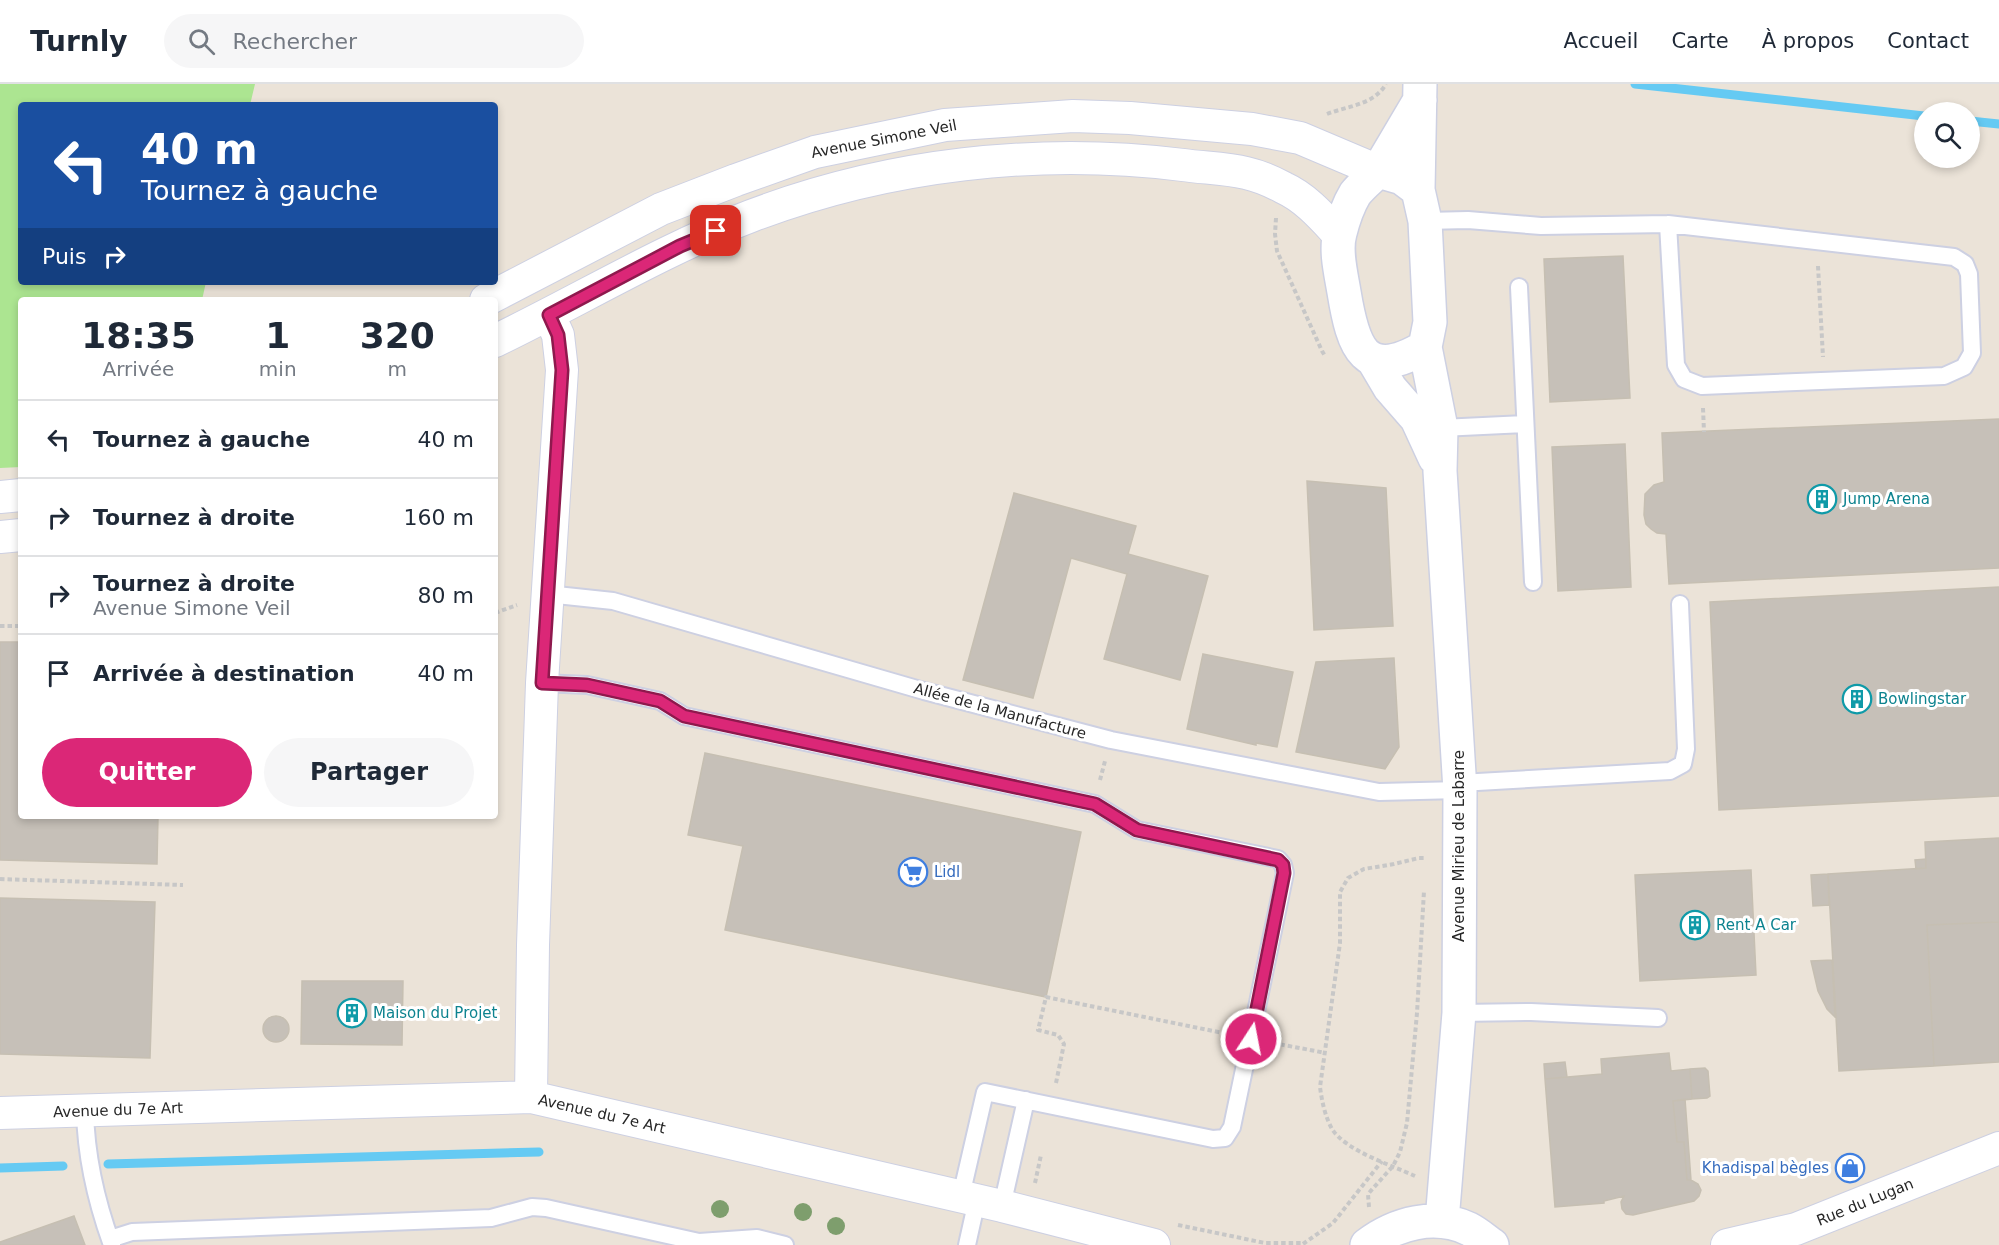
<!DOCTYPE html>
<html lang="fr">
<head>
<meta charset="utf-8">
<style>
	body { margin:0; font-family:"DejaVu Sans",sans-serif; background:#f6f6f7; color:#1f2937; height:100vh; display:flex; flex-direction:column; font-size:22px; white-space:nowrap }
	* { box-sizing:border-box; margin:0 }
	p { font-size:20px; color:#747a83 }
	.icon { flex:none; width:33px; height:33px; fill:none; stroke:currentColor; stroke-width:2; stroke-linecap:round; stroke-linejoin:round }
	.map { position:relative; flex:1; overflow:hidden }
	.side { position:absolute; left:18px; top:213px; width:480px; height:522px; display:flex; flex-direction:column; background:#fff; border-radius:6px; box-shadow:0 3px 9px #0003 }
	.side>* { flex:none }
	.hud { position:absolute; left:18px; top:18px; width:480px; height:183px; border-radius:6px; box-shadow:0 3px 9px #0003; background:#1a4fa0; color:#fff; overflow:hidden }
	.fabs { position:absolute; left:1914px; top:18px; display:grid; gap:12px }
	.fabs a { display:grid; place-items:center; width:66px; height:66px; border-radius:50%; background:#fff; box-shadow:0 3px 9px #0003; font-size:30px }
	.pin { position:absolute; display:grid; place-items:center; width:51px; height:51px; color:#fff; margin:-26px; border-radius:12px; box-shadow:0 3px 9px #0006 }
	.me { position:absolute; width:66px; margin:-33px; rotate:11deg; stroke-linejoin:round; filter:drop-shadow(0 0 4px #0008) }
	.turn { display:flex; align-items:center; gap:21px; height:126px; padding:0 24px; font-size:27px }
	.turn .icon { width:78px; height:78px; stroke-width:2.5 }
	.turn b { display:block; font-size:42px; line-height:51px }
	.then { display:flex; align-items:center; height:57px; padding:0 24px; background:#0003; gap:12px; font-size:22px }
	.eta { display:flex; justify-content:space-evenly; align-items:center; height:102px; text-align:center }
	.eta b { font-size:36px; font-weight:800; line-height:42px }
	.cta { display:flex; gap:12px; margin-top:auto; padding:12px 24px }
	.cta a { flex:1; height:69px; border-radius:36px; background:#db2777; color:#fff; font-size:24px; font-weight:800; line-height:69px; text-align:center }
	.cta a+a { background:#f6f6f7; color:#1f2937 }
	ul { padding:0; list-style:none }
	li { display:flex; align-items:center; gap:18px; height:78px; padding:0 24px; border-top:2px solid #e0e1e3 }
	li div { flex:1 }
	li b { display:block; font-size:22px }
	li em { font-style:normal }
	header { display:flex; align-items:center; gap:36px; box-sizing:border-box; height:84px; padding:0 30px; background:#fff; border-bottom:2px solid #e0e1e3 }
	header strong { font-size:28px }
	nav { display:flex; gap:33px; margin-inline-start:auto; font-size:21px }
	.search { width:420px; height:54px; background:#f6f6f7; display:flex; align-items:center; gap:15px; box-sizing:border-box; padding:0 21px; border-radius:33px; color:#747a83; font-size:22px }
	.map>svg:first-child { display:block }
	.green { fill:#ace591 }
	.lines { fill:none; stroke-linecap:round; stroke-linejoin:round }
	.stream { stroke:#65caf3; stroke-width:9 }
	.building { fill:#c6c0b8; stroke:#c6bfb2; stroke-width:1.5 }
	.lane-casing { stroke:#cdd0e2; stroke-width:20 }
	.street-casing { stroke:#cdd0e2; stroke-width:34 }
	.secondary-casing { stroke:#cdd0e2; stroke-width:36 }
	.path { stroke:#c7c7c7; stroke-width:4; stroke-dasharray:4.5 3; stroke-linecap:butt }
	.lane { stroke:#fff; stroke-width:16 }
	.street { stroke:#fff; stroke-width:32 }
	.secondary { stroke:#fff; stroke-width:33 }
	.tree { fill:#7e9e6d }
	.route-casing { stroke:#8e194d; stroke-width:15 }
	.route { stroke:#db2777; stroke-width:10 }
	.labels { text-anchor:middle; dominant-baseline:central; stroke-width:6; stroke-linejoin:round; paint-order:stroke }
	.street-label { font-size:15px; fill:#272727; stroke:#fff }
	.culture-label { font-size:15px; fill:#0d838f; stroke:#fff; text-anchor:start }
	.shop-label { font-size:15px; fill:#366cbe; stroke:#fff; text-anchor:start }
</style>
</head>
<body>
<header>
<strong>Turnly</strong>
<div class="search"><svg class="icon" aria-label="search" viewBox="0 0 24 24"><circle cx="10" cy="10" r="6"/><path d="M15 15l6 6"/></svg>Rechercher</div>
<nav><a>Accueil</a><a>Carte</a><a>À propos</a><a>Contact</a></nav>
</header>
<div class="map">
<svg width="1999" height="1161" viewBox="0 0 1999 1161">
	<rect width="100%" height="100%" fill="#ebe3d8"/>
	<path class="green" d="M0 0H255L250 21H21V198H206L202 216H21V383L0 384Z"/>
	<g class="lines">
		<path class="stream" d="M1635 0 1924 32
			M1970 37 1999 40
			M108 1080 539 1068
			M0 1084 63 1082"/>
	</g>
	<path class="building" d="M1623 172 1630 314 1550 318 1544 175Z
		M1999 335V484L1669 500 1666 450 1657 449 1651 445 1646 440 1644 431 1645 410 1654 401 1664 398 1662 349Z
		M1625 360 1631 503 1558 507 1552 363Z
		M1307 397 1386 404 1393 542 1314 546Z
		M1014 409 1136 442 1128 470 1208 492 1180 596 1104 575 1127 490 1071 474 1033 614 963 596Z
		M1999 503V712L1719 726 1710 518Z
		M0 558H21V732H158L157 780 0 776Z
		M1203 570 1293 588 1277 663 1256 659V661L1187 645Z
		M1394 574 1399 663 1385 685 1296 668 1316 578Z
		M705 669 1081 748 1046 913 725 846 743 762 688 751Z
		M1999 754V838L1927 841 1934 982 1839 987 1828 790 1926 784 1925 758Z
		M1926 775V784L1916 785 1915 776Z
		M1751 786 1756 891 1640 897 1635 791Z
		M1828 790 1829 821 1813 822 1811 791Z
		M0 814 155 818 150 974 0 970Z
		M1999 838V978L1934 982 1927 841Z
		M1832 876 1835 933 1827 925 1818 907 1811 877Z
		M302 897H403L402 961 301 960Z
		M263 945a13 13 0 1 1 26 0a13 13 0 1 1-26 0Z
		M1669 969 1671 987 1690 985 1692 1015 1673 1017 1677 1058H1684L1687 1096H1691L1698 1100 1701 1106 1699 1112 1694 1117 1633 1131 1626 1130 1622 1125 1621 1118 1624 1112 1604 1117V1119L1555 1123 1545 995 1602 990 1601 975Z
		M1565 978 1567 993 1545 995 1544 980Z
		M1705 984 1708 987 1710 1012 1707 1014 1692 1015 1690 985Z
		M1685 1015 1691 1096H1687L1684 1058H1677L1673 1017Z
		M74 1132 85 1161H0V1158Z"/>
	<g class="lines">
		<g class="lane-casing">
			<path id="lane" d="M1425 137 1468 136 1541 142 1668 140
				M1668 140 1954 173 1965 180 1969 190 1972 269 1964 283 1944 292 1702 302 1684 295 1676 281Z
				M1519 203 1533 498
				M1441 344 1525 340
				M547 510 613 517 924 607 1111 656 1379 708 1460 706
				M542 599 587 601 660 617 684 632 1095 720 1137 746 1278 775 1283 781 1285 789 1232 1043 1225 1054 1213 1055 985 1008 961 1112
				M1460 699 1670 687 1683 680 1686 665 1680 520
				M1459 929 1531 928 1658 934
				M85 1027C86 1074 96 1117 112 1161
				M1002 1122 1026 1016
				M110 1155 132 1148 491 1134 532 1123 546 1124 699 1158 757 1154 785 1161
				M967 1161 977 1116"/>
		</g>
		<g class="street-casing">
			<path id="street" d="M486 216 661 125 736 96 815 68 945 41 1073 32 1130 34 1252 45 1300 54 1378 87
				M495 257C580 216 662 166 751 132 887 80 1039 63 1183 81 1204 84 1226 84 1246 89 1259 92 1273 98 1284 104 1306 114 1323 134 1339 151
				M0 413 21 411
				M0 453 21 451
				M531 1013 533 861 542 599 562 286 558 251 549 231
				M0 1029 531 1013 1002 1122 1154 1161
				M1727 1161 1796 1145 1999 1064"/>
		</g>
		<g class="secondary-casing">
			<path id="secondary" d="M1378 87 1420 16
				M1418 106 1402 94 1378 87C1371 94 1361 102 1355 110 1349 120 1343 137 1340 149 1335 166 1341 190 1344 208 1353 263 1364 299 1425 263L1430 238 1425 137 1418 106 1420 0
				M1425 263 1441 344 1440 387 1460 706 1459 929 1442 1137
				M1374 277 1390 304 1417 335 1435 374
				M1367 1161C1396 1139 1435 1129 1469 1145 1477 1149 1485 1156 1492 1161"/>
		</g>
		<path class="path" d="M1327 30C1347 22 1374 21 1386 0
			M1276 134 1275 150 1277 167 1322 267 1325 272
			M1818 182 1823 273
			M1703 324 1704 348
			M495 529 517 521
			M0 542H21
			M1100 696 1105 677
			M0 795 183 801
			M1273 959 1326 969
			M1056 999 1064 960 1058 951 1038 946 1046 913 1228 950
			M1415 1092C1391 1081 1346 1067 1332 1045 1325 1032 1322 1018 1320 1003L1340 859V808L1348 794 1364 785 1394 780 1419 774H1426
			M1035 1099 1041 1071
			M1369 1123 1368 1110 1393 1082 1400 1068 1407 1039 1417 929 1424 807
			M1178 1141 1265 1159H1303
			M1303 1160 1333 1139 1382 1077"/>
		<use href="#lane" class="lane"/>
		<use href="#street" class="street"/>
		<use href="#secondary" class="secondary"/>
	</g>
	<g class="tree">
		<circle cx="720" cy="1125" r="9"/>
		<circle cx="803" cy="1128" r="9"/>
		<circle cx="836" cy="1142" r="9"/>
	</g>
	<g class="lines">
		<g class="route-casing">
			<path id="route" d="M716 147 680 162 549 231 558 251 562 286 542 599 587 601 660 617 684 632 1095 720 1137 746 1278 776 1283 781 1284 789 1251 955"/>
		</g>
		<use href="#route" class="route"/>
	</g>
	<defs>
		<g id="building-ring" transform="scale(1.5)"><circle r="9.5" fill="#fff" stroke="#0f9aa8" stroke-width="1.5"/><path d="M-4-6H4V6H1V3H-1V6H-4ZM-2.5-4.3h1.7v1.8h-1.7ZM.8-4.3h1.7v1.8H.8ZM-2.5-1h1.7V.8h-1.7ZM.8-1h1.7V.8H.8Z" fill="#0f9aa8"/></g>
		<g id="supermarket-ring" transform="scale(1.5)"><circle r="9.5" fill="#fff" stroke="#3f7fe0" stroke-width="1.5"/><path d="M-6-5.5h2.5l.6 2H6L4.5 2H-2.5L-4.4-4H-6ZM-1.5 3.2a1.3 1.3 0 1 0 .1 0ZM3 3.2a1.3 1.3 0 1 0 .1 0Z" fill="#3f7fe0"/></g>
		<g id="shop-ring" transform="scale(1.5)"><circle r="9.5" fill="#fff" stroke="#3f7fe0" stroke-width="1.5"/><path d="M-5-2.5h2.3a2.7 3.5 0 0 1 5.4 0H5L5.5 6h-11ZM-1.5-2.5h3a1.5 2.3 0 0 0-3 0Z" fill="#3f7fe0"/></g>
	</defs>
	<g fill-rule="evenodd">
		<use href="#building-ring" x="1822" y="415"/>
		<use href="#building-ring" x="1857" y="615"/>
		<use href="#supermarket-ring" x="913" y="788"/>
		<use href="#building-ring" x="1695" y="841"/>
		<use href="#building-ring" x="352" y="929"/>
		<use href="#shop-ring" x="1850" y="1084"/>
	</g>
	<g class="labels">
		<g class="street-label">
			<text transform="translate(884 55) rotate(-11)">Avenue Simone Veil</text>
			<text transform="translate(1000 627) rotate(15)">Allée de la Manufacture</text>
			<text transform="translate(1459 762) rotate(-90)">Avenue Mirieu de Labarre</text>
			<text transform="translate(118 1026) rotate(-2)">Avenue du 7e Art</text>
			<text transform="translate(602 1030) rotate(13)">Avenue du 7e Art</text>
			<text transform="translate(1865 1118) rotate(-22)">Rue du Lugan</text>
		</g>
		<g class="culture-label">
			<text x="1843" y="415">Jump Arena</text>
			<text x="1878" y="615">Bowlingstar</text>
			<text x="1716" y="841">Rent A Car</text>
			<text x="373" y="929">Maison du Projet</text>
		</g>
		<g class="shop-label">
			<text x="934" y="788">Lidl</text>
			<text x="1829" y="1084" text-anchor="end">Khadispal bègles</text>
		</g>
	</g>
</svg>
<div class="fabs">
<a><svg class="icon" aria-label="search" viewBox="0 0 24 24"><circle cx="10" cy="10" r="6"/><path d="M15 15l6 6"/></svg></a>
</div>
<div class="pin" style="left:716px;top:147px;background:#d93025"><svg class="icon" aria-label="arrive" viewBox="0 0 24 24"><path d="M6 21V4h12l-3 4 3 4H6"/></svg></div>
<svg class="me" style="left:1251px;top:955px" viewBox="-20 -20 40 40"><circle r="17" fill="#db2777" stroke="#fff" stroke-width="3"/><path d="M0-11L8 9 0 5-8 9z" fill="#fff"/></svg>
<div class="hud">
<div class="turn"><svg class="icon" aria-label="left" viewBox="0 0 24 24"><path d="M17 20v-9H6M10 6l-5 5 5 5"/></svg><div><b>40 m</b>Tournez à gauche</div></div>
<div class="then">Puis<svg class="icon" aria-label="right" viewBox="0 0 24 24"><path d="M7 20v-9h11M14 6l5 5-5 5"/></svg></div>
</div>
<section class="side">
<div class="eta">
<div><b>18:35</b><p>Arrivée</p></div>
<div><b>1</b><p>min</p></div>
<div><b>320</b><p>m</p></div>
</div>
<ul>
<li><svg class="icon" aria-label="left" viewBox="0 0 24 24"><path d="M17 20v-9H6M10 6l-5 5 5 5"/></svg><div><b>Tournez à gauche</b></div><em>40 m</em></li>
<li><svg class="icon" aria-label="right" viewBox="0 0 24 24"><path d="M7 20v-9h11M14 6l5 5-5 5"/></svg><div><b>Tournez à droite</b></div><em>160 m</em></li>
<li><svg class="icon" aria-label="right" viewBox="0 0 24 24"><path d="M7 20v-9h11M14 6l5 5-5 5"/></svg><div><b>Tournez à droite</b><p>Avenue Simone Veil</p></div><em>80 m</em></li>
<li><svg class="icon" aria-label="arrive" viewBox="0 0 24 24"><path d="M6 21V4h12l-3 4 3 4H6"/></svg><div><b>Arrivée à destination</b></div><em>40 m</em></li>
</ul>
<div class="cta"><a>Quitter</a><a>Partager</a></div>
</section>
</div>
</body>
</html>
